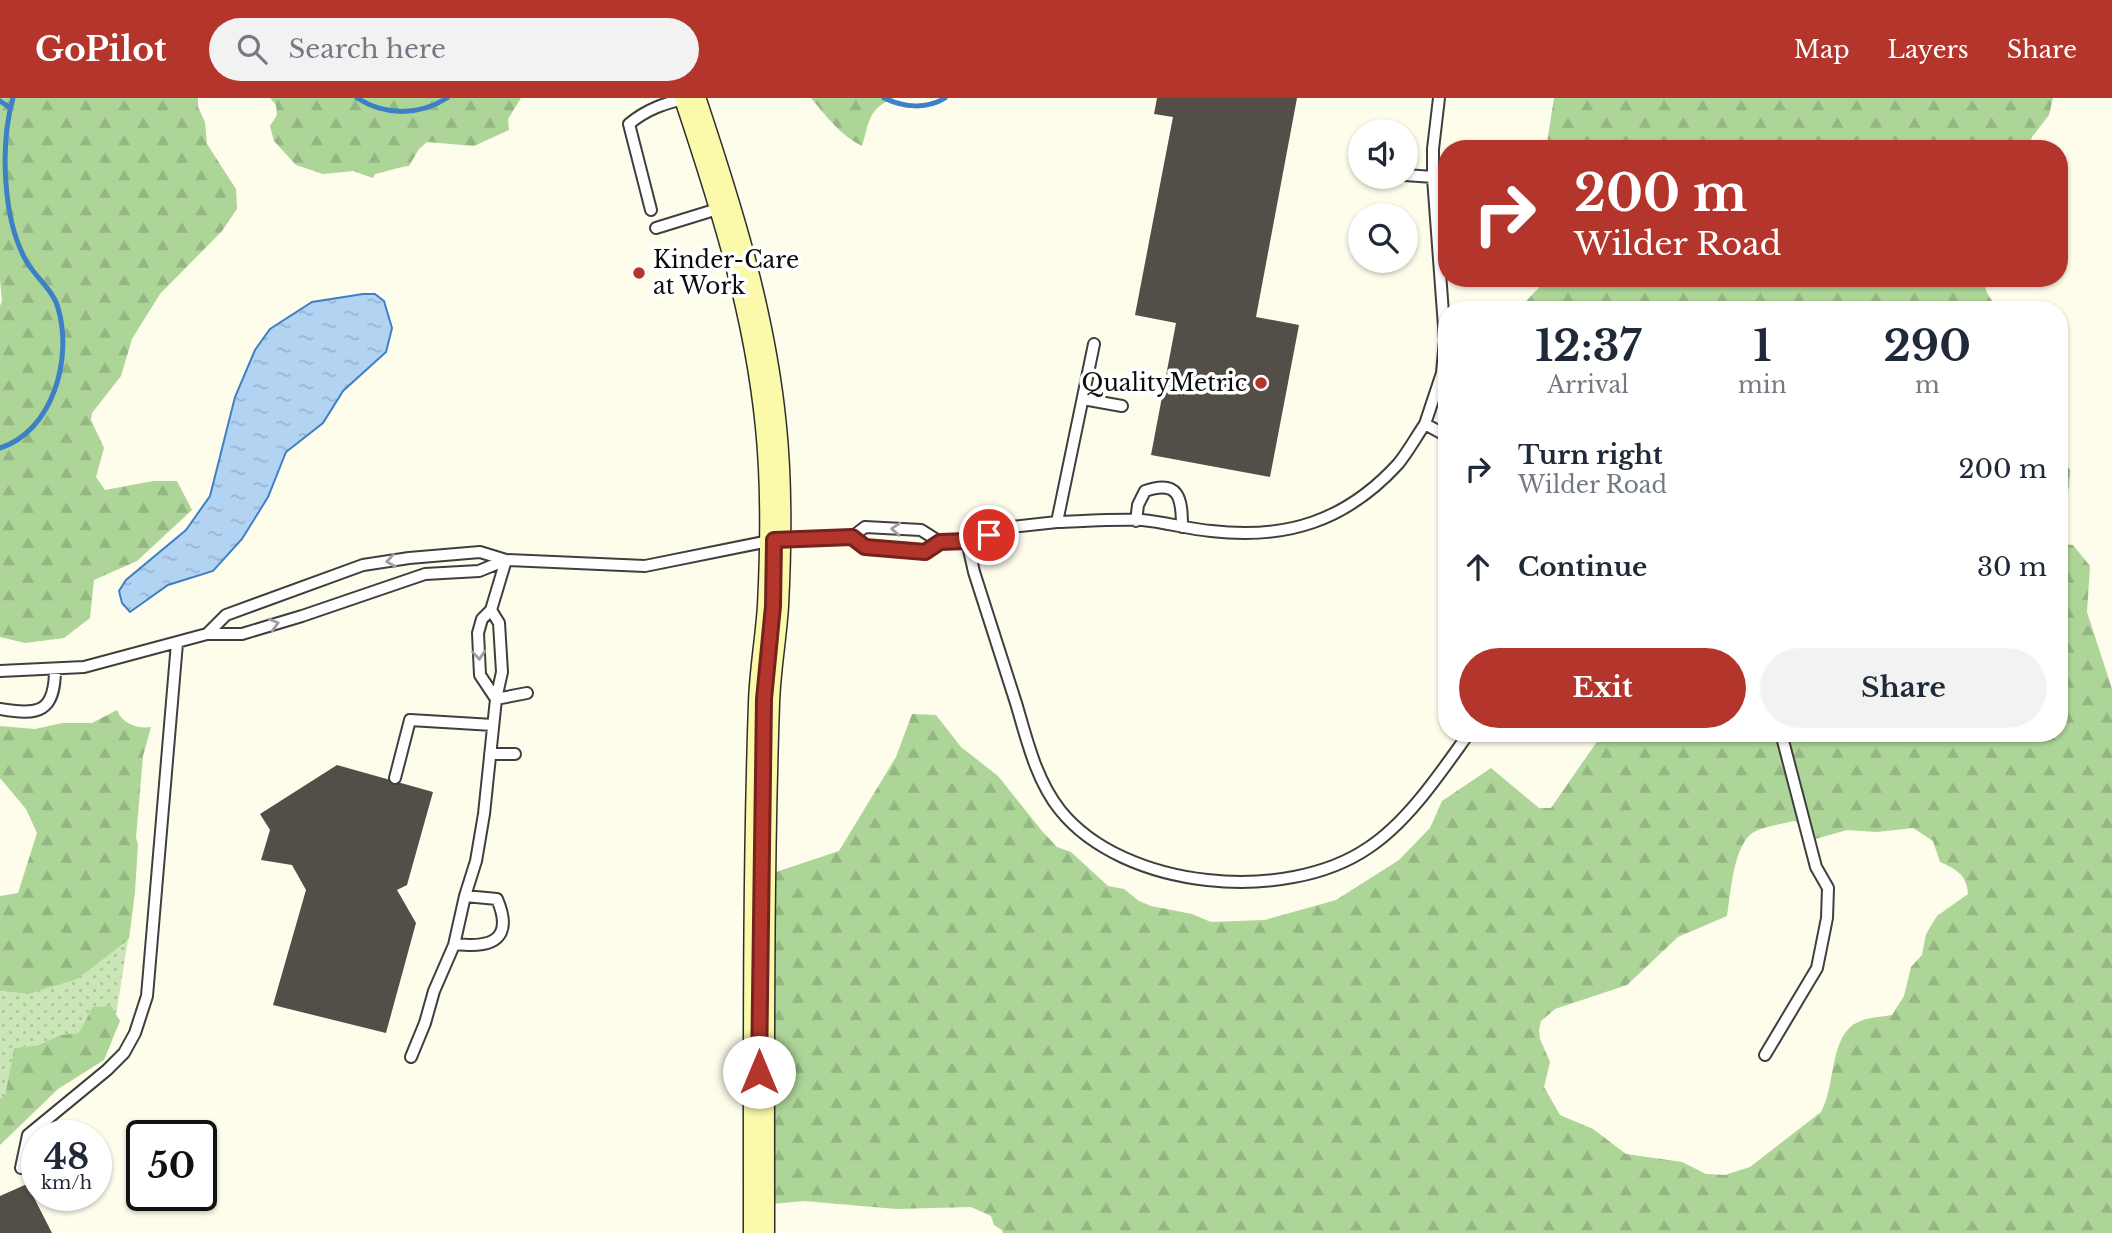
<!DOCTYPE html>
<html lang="en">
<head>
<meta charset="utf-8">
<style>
	body { margin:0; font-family:"Libre Baskerville",serif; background:#f2f2f3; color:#1f2937; height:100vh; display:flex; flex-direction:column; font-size:26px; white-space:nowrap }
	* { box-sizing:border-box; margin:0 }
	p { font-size:23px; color:#747a83 }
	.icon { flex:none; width:38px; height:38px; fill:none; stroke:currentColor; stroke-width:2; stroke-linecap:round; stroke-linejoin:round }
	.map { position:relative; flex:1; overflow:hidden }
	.panel { position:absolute; left:1438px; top:203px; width:630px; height:441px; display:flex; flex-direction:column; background:#fff; border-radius:28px; box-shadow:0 2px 5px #0004 }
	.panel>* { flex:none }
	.banner { position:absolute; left:1438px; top:42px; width:630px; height:147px; border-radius:28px; box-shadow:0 2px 5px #0004; background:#b3352c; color:#fff; overflow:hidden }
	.buttons { position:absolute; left:1348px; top:21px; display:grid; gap:14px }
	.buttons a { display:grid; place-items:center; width:70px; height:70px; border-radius:50%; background:#fff; box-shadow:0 2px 5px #0004; font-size:35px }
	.speed { position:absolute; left:21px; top:1022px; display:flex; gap:14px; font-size:35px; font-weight:700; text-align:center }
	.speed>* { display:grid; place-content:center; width:91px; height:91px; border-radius:50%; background:#fff; box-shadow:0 2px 5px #0004; line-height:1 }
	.speed small { font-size:18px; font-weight:400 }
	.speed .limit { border:4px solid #111; border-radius:10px; background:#fff; color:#111 }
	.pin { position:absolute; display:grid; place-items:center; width:60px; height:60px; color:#fff; margin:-30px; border:4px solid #fff; border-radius:50%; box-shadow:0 2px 7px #0007 }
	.me { position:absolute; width:77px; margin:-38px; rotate:0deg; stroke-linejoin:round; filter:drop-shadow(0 0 5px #0008) }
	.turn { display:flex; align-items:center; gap:24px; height:147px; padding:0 21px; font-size:32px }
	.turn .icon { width:91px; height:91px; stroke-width:2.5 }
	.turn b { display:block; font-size:49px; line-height:60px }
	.eta { display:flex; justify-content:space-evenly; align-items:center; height:119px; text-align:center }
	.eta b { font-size:42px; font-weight:700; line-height:49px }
	.cta { display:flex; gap:14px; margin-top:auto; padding:14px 21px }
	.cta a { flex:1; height:80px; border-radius:42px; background:#b3352c; color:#fff; font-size:28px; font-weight:700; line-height:80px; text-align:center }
	.cta a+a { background:#f2f2f3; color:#1f2937 }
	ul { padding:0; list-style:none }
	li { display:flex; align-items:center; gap:21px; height:98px; padding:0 21px }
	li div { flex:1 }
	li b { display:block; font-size:26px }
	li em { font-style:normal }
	header { display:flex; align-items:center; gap:42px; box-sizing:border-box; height:98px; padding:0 35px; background:#b3352c; color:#fff }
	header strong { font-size:33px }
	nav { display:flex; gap:38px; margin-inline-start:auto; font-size:24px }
	.search { width:490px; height:63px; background:#f2f2f3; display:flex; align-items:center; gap:18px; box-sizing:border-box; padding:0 24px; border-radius:38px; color:#747a83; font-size:26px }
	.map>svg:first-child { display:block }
	.grass { fill:url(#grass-dots) }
	.forest { fill:url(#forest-firs); fill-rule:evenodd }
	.water { fill:url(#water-ripples); stroke:#3e80c5; stroke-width:2 }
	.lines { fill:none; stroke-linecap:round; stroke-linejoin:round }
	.stream { stroke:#3e80c5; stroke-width:5 }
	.building { fill:#544e49 }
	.lane-casing { stroke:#3f3f3f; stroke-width:14 }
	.secondary-casing { stroke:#2e2e2e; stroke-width:33 }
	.lane { stroke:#fff; stroke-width:10 }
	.secondary { stroke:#fafaaa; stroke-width:30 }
	.oneway { stroke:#9e9e9e }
	.route-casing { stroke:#74221d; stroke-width:18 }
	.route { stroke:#b3352c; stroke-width:12 }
	.poi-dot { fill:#b3352c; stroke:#fff; stroke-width:2.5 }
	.labels { text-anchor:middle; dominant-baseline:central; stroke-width:7; stroke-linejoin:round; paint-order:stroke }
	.poi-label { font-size:23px; fill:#0c0c0c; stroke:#fff; text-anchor:start }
</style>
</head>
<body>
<header>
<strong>GoPilot</strong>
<div class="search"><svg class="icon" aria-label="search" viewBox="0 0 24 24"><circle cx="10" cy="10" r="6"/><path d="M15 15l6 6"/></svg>Search here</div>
<nav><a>Map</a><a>Layers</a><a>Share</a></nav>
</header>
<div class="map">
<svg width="2112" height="1135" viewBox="0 0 2112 1135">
	<defs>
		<pattern id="grass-dots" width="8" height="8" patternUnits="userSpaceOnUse" patternTransform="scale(1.75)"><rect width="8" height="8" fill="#cae6b7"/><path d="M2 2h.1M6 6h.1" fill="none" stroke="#acc49c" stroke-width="1.8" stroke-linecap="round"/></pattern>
		<pattern id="forest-firs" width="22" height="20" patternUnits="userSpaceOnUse" patternTransform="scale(1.75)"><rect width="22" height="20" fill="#add598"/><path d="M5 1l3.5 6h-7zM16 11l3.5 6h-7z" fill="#94b682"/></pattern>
		<pattern id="water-ripples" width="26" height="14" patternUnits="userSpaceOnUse" patternTransform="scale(1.75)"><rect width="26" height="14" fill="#b3d3f2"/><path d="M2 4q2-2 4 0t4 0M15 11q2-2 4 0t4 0" fill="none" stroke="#99b4ce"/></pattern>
	</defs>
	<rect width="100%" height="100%" fill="#fefceb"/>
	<path class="grass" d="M128 842 116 917 110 908 80 935 60 937 39 947 14 950 5 999 0 1001V893L28 896Z"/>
	<path class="forest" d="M0 0H198V9L205 24 207 46 236 91 237 111 222 133 160 196 132 241 121 278 92 315 91 322 104 350 96 379 105 392 153 383H177L192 412 137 463 94 482 90 520 64 540 25 545 0 539V208L2 203 0 183Z
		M270 0H521L508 21 509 32 474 48 427 44 419 51 409 68C397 69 387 74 375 76L373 80 353 73 323 76 296 67 274 43 270 28 277 17 276 7Z
		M811 0H894C868 11 870 22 862 48 841 38 826 18 811 0Z
		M1554 0H2053L2049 17 2032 39 2028 51H1546Z
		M1548 180H1983L1987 195 1998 212H1518Z
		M2060 298 2066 317 2061 357 2070 372 2069 390 2060 405Z
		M2060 446 2073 447 2090 468 2087 514 2112 591V1135H1003L1002 1132 994 1127 991 1118 971 1109 896 1111 804 1103 761 1107 764 778 839 753 896 659 912 616 936 617 961 649 998 678 1042 733 1057 749 1071 754 1108 788 1124 791 1139 803 1151 808 1192 816 1211 824 1265 822 1336 802 1399 762 1430 730 1442 703 1491 670 1539 710H1551L1603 635H2060ZM1794 723 1797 724 1805 744 1847 732 1877 734 1913 730 1933 743 1940 764C1956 771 1967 777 1968 796L1937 818 1926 836 1922 857 1911 869 1904 898 1892 917C1882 919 1868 919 1858 924 1829 937 1836 988 1821 1014L1750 1069 1725 1077 1706 1076 1682 1064 1626 1056 1593 1031 1560 1017 1544 989 1550 964 1540 941 1539 932 1541 923 1555 911 1627 887 1678 839 1727 818C1731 796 1733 743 1756 733 1767 728 1782 726 1794 723Z
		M117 612C122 626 138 631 151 629L143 658 136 740 138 746 135 794 129 841 77 881 28 896 0 893V798L18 795 37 735 26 711 0 680V628L35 631 62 625H92Z
		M111 908 120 923 104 962 58 991 0 1047V1001L5 998 14 950 39 947 60 937 79 935 93 909Z"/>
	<path class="water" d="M363 196H375L384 203 392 230 386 254 343 293 323 325 286 354 268 399 242 441 213 473 168 487 130 514 122 505 119 493 126 482 186 432 210 398 235 299 255 252 270 231 312 204Z"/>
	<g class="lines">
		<path class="stream" d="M357 0C385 18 419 18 447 0
			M884 0C903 9 926 12 945 0
			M0 3 9 9
			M0 350C53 333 73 260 58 210 54 194 37 180 28 166 2 123 0 46 13 0"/>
	</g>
	<path class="building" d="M1157 0H1297L1256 219 1299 227 1270 379 1151 357 1176 225 1135 217 1173 19 1154 16Z
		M337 667 433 694 407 787 397 792 416 825 386 935 273 907 306 792 292 767 261 762 270 732 260 716Z
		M27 1086 52 1135H0V1098Z"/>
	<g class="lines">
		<g class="lane-casing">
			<path id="lane" d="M1439 0 1433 51V80L1445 242 1442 275 1425 326 1447 338
				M1405 77 1447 80
				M651 112 629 26C647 11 665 5 688 0
				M656 130 724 109
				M1083 301 1122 308
				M1136 423 1138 407 1145 393C1179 381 1182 400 1182 429
				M1057 424C1085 423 1114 421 1142 422 1165 424 1188 431 1211 433 1286 442 1346 423 1398 366 1408 354 1416 339 1425 326
				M852 439 865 449 925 454 940 444
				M967 443 1011 429 1057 424 1094 246
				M207 536 226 517 363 467 409 460 480 454 506 462
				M0 573 84 569 207 536H242L302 518 425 476 479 473 506 462
				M496 601 480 577 478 535 482 521 491 512 506 462 645 468 774 442 852 439 865 429 921 432 940 444 967 443 974 474C988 518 1002 562 1016 605 1027 642 1036 682 1060 712 1124 792 1286 806 1368 750 1408 724 1441 674 1469 635
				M496 601 527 595
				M0 611C39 618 55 614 55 571
				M490 656H515
				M395 680 410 622 493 627
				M454 847C460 846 465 847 471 847 504 847 509 829 497 801L465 798
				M1765 957 1817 870 1827 820 1828 790 1816 769 1781 635
				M411 959 425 925 434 893 454 847 465 798 476 763 484 716 496 601 502 574 499 525 491 512
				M21 1070 28 1037 107 972 124 955 135 935 147 898 177 545"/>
		</g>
		<g class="secondary-casing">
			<path id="secondary" d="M690 0C726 108 760 215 771 329 777 388 776 449 773 508 771 540 765 572 764 605 758 782 759 958 759 1135"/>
		</g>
		<use href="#lane" class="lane"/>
		<use href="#secondary" class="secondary"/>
	</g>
	<defs><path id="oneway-chevron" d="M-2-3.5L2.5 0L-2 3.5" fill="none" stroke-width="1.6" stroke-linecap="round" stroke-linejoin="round" transform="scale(1.75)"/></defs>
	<g class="oneway">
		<use href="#oneway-chevron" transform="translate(896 431) rotate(-176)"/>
		<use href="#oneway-chevron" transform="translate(391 463) rotate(171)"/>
		<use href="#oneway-chevron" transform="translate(274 526) rotate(-16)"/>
		<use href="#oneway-chevron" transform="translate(479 557) rotate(86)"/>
	</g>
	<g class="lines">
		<g class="route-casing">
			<path id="route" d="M759 974 764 601 773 508 774 442 852 439 865 449 925 454 940 444 967 443 989 437"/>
		</g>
		<use href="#route" class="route"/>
	</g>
	<g class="poi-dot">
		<circle cx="639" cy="175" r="7"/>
		<circle cx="1261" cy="285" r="7"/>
	</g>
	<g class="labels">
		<g class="poi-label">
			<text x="653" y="162">Kinder-Care<tspan x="653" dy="26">at Work</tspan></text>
			<text x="1247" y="285" text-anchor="end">QualityMetric</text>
		</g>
	</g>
</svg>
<div class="buttons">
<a><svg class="icon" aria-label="sound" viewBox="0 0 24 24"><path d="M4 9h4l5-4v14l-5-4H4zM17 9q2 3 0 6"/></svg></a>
<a><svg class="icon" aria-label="search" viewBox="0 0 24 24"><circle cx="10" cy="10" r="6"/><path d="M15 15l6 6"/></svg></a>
</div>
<div class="speed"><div>48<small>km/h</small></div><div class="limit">50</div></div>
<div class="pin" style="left:989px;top:437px;background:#d93025"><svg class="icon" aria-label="arrive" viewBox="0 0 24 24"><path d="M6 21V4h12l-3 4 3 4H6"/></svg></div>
<svg class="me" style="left:759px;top:974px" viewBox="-20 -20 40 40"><circle r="19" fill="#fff"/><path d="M0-13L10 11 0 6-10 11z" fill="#b3352c"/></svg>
<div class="banner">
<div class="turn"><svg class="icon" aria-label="right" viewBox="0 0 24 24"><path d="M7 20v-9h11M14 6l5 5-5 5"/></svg><div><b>200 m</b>Wilder Road</div></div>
</div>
<section class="panel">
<div class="eta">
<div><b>12:37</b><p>Arrival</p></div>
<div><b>1</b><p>min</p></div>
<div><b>290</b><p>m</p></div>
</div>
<ul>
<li><svg class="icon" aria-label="right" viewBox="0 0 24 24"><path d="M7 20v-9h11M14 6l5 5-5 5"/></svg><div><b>Turn right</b><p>Wilder Road</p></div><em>200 m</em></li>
<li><svg class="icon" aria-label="ahead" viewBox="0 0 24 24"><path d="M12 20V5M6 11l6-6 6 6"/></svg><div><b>Continue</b></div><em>30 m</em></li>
</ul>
<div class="cta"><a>Exit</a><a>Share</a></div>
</section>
</div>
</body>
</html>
